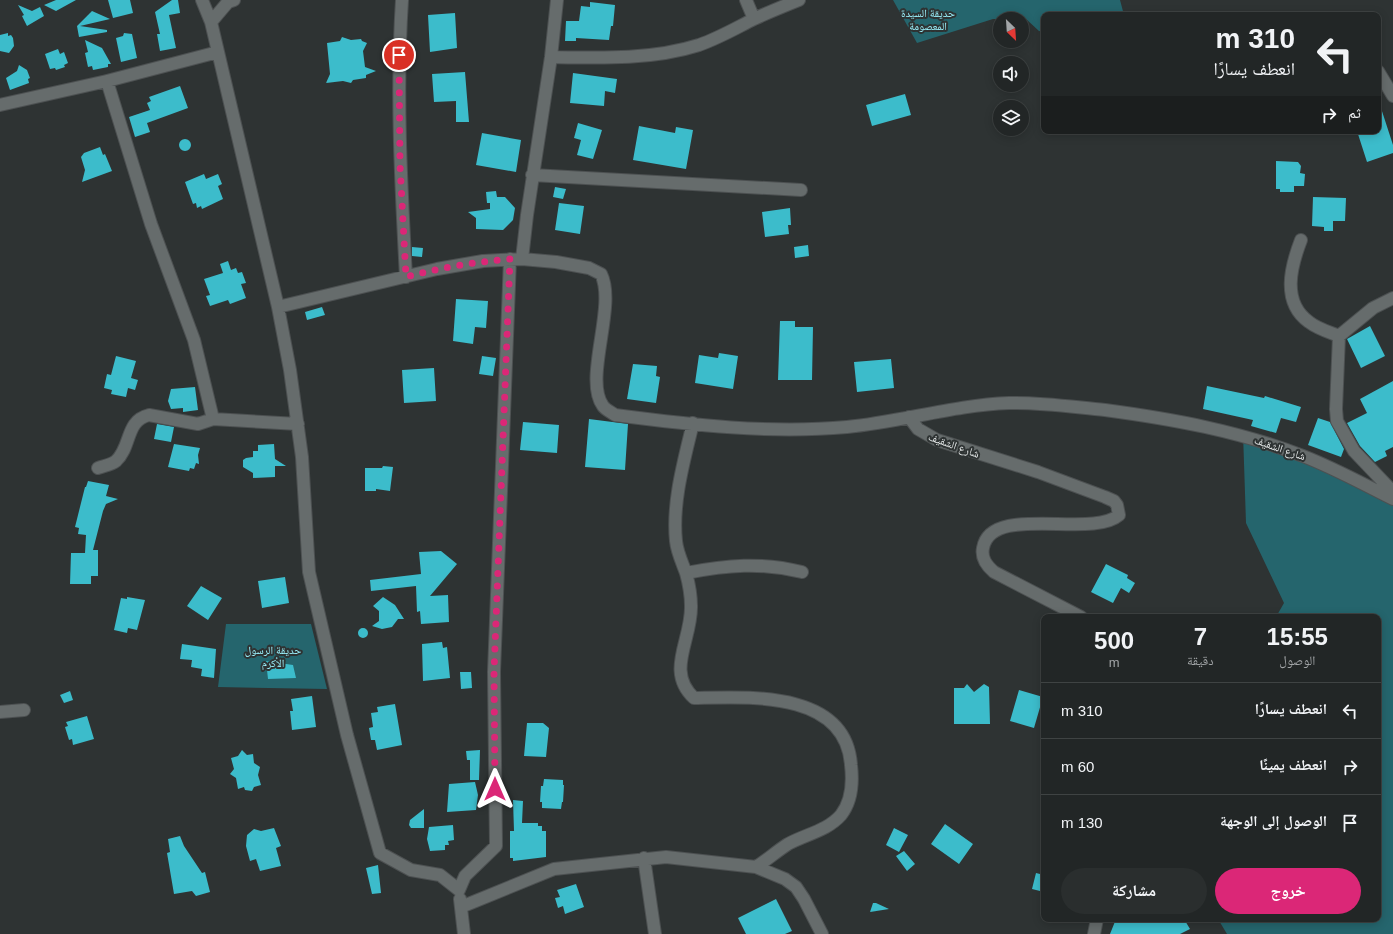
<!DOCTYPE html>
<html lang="ar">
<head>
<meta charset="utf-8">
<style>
	body { margin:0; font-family:Helvetica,"Noto Naskh Arabic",sans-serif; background:#2a2e2e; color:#f1f3f6; direction:rtl; height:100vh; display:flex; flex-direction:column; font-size:15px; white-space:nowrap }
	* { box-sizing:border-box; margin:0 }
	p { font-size:13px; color:#a2a5a7 }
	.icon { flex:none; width:22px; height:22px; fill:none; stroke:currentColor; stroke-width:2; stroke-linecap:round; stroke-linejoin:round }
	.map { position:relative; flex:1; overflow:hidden; direction:ltr }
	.side { position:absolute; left:1041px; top:614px; width:340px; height:308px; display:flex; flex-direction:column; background:#222626; border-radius:8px; box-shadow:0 2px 10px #0003,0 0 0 1px #3f4343; direction:rtl }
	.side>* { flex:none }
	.top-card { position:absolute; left:1041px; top:12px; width:340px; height:122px; border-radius:8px; box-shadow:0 2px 10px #0003,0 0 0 1px #3f4343; direction:rtl; background:#222626; color:#f1f3f6; overflow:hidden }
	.needle { width:26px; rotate:155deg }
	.fabs { position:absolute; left:993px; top:12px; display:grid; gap:8px }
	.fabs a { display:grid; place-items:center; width:36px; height:36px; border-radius:50%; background:#222626; box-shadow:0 2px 10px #0003,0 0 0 1px #3f4343; font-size:20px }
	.pin { position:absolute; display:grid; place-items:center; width:34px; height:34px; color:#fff; margin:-17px; border:2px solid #fff; border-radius:50%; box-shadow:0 1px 4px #0007 }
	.me { position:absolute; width:44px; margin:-22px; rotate:0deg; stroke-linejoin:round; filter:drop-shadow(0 0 3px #0008) }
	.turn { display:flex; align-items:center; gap:14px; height:84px; padding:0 20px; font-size:18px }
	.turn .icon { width:52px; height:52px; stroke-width:2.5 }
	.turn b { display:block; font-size:28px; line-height:34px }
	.then { display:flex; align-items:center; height:38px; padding:0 20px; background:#0003; gap:8px; font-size:15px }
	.eta { display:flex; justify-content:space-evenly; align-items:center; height:68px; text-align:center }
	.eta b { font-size:24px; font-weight:700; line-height:28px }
	.cta { display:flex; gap:8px; margin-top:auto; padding:8px 20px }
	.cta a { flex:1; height:46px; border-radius:24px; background:#db2777; color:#fff; font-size:16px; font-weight:700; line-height:46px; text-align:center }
	.cta a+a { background:#2a2e2e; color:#f1f3f6 }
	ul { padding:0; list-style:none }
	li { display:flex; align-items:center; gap:12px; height:56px; padding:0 20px; border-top:1px solid #3f4343 }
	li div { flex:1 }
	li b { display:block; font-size:15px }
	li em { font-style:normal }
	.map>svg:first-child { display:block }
	.green { fill:#25656d }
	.building { fill:#3cbccb }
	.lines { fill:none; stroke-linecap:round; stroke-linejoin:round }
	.minor-casing { stroke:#4d5152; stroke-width:14 }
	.minor { stroke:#666c6c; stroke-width:12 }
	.route { stroke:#db2777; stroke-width:7; stroke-dasharray:0 12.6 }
	.labels { text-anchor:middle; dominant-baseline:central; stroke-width:4; stroke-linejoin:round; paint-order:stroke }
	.park-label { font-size:11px; fill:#9af0fb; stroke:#2e3333 }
	.street-label { font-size:11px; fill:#eaeeee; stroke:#2e3333 }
</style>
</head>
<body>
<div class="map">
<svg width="1393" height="934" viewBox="0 0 1393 934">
	<rect width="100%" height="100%" fill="#2e3333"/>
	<path class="green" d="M893 0H1120L1124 15H1044V32L1039 31 1026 19H993L917 43Z
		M1243 433 1393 500V934H1227L1218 919H1378V617H1276L1284 603 1246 523Z
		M226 624H311L327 689 218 687Z"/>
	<path class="building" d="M56 0H76L56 11 44 5Z
		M108 0H130L133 13 113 18Z
		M172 0H178L180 13 169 15 176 48 160 51 157 34H160L155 12Z
		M590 2 615 5 613 26H611L609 40 576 38V41H565L566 21H579L581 6 590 7Z
		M18 5 32 11 40 7 44 16 27 26 22 16 24 15Z
		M92 11 110 19 80 26 107 30V32L79 37 77 26Z
		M455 13 457 48 430 52 428 15Z
		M8 33V36L11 35 13 38 14 46 9 53 0 51V35Z
		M124 33 132 34 137 58 121 62 116 38 123 36Z
		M342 37 351 40 361 39 362 41 367 43 363 51 365 67 376 71 366 75V78L353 80 351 83 343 81 326 83 330 74 327 43 340 41Z
		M85 40 102 48 111 64H108V67L93 70 92 66 88 67 85 53 88 52Z
		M58 49 60 54 64 52 68 63 64 65 65 67 56 70 55 68 50 69 45 54Z
		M19 65 27 70 30 78 28 79 29 83 10 90 6 78 17 71Z
		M465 72 469 122H456V101L434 102 432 74Z
		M573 73 617 79 615 93 605 91 604 106 570 103Z
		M180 86 188 108 147 123 150 132 135 137 129 117 150 110 147 103 151 101 149 97Z
		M905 94 911 115 872 126 866 105Z
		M1378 105H1380L1393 145V153L1367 162 1357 131H1378Z
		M578 123 602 130 593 159 577 155 581 140 574 138Z
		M639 126 675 133 676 127 693 130 686 169 633 160Z
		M482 133 521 140 516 172 476 165Z
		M179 145a6 6 0 1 1 12 0a6 6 0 1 1-12 0Z
		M100 147 103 155 105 154 112 171 82 182 85 170 81 157 84 153Z
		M1276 161 1298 162 1301 166 1300 173 1305 174 1304 186H1294V192H1280V189H1276Z
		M204 174 206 179 218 174 222 184 218 186 223 199 202 209 201 206 197 208 196 203 193 204 185 182Z
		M555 187 566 189 563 199 553 197Z
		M496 191 497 197H505L515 208 513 220 503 230 476 229V218L468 212 490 209V203H487L486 192Z
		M1313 197 1346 198 1345 221H1333V231H1324V227L1312 226Z
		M559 203 584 206 580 234 555 230Z
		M790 208 791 225H788L789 234 765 237 762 212Z
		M808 245 809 256 795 258 794 247Z
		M412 247 423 248 422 257 412 256Z
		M228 261 231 270 236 268 238 273 242 272 246 283 241 284 246 298 230 304 228 300 210 306 206 296 210 295 204 279 223 273 220 264Z
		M456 299 488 301 486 328 475 327 473 344 453 341Z
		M322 307 325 315 307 320 305 312Z
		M780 321H795V327H813L812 380H778Z
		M1370 326 1385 356 1361 368 1347 339Z
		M719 353 738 356 733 389 695 383 699 355 718 358Z
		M116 356 136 361 131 378 138 380 135 390 128 388 126 397 111 394 112 390 104 388 107 374 111 375Z
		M482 356 496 358 493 376 479 374Z
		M891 359 894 388 857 392 854 362Z
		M633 364 657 366 656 376 660 377 656 403 627 399Z
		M434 368 436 401 404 403 402 370Z
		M1393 381V447L1385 451 1387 456 1375 462 1360 446 1347 423 1367 413 1360 399Z
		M1207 386 1264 398 1265 396 1301 407 1296 422 1281 418 1276 433 1251 426 1253 420 1203 409Z
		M195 387 198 410 183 412V408L171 409 168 401 171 389Z
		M1318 418 1330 422 1344 449 1341 457 1308 445Z
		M589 419 628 424 625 470 585 467Z
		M523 422 559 425 557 453 520 450Z
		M157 424 174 427 171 442 154 439Z
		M174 444 200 448 198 455 199 464 196 463 194 469 190 468 189 471 168 467Z
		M274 444 275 459 286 466H275V477L253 478V473L243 467V460L246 458 253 457V451H258V445Z
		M383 466 393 467 390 491 376 489V491H365V468H382Z
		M88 481 109 485 106 496 118 499 106 504 103 511 93 550H98V576H91V584H70L71 553H85L86 535 78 534 79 528 75 527 85 487H86Z
		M441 551 457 564 430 596 448 595 449 622 421 624 420 611 417 612 416 586 371 591 370 580 421 574 419 552Z
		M1106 564 1128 575 1127 578 1135 583 1129 593 1121 588 1113 603 1091 592Z
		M285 577 289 603 262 608 258 581Z
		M201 586 222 598 208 620 187 606Z
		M127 597 145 600 137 630 128 628 127 633 114 630 121 598 127 599Z
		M383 597 395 605 404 619H398L392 627 382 629 372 626 379 621V611L373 606Z
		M358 633a5 5 0 1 1 10 0a5 5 0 1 1-10 0Z
		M442 642 443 648 447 647 450 678 423 681 422 644Z
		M182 644 216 649 214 678 201 676 202 669 191 667 192 660 180 659Z
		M266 661 293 665 296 678 268 679Z
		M460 672H471L472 688 461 689Z
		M967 684 974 692 984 684 989 687 990 724H954V688H964Z
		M1019 690 1043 697 1034 728 1010 721Z
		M70 691 73 700 64 703 60 695Z
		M312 696 316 727 292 730 290 711H293L291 699Z
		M395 704 402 745 377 750 375 740H371L369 728 373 727 371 713 378 712 377 707Z
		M87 716 94 739 73 745 72 739 69 740 65 727 68 726 66 722Z
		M527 723H543L549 728 546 757 524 756Z
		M242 750 247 755 253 754 254 763 260 767 258 775 261 785 254 787 252 791 245 790 244 787 238 789 236 778 230 774 234 769 231 758 238 756Z
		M480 750 479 780H470V760H467L466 751Z
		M544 779 563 780V785H564L563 802H562L561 809 542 808V802H540L541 786H543Z
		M475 782 478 795 476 810 447 812 449 784Z
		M513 800 523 801 522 823H538V826H542V831H546V857L513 861V858H510V831H514Z
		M424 809V828H411L409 825 410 820Z
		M945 824 973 844 959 864 931 844Z
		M453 825 454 840 448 841 449 845H445V850L430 851 427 839 429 827Z
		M274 828 281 846 276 848 281 866 260 871 256 859 250 861 246 846 247 835 254 829 261 831Z
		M894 828 908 835 899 852 886 845Z
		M180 836 184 846 202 873 205 872 210 892 196 896 192 891 174 894 167 853 170 852 168 839Z
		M904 851 915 864 907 871 896 856Z
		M378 865 381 893 372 894 366 868Z
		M1036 873 1044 875V892L1032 889Z
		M576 884 584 907 565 914 563 906 558 908 555 898 560 897 557 890Z
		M776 899 792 931 785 934H746L738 918Z
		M873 903H876L889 909 870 912Z
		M1116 919H1184L1190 929 1180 934H1110Z"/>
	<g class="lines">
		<g class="minor-casing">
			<path id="minor" d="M202 0 211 22 278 307 290 370 302 457 309 572 347 735 380 853 411 870 440 875 459 890 465 876 496 846 494 672 510 259
				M402 0C396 92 401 184 406 277
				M746 0 754 19
				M211 22 228 2 234 0
				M551 57C599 58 652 60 699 45 719 38 736 28 754 19 769 12 784 6 799 0
				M1378 71 1393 96
				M0 105 107 81 218 52
				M532 175 801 190
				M1301 240C1291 266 1281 302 1309 322 1318 329 1329 332 1339 336
				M522 259 527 215 551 57 557 0
				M1393 298 1373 308 1339 336 1336 409 1337 421 1354 451 1393 492
				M278 307 437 269 483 261 522 259 556 262 589 268 601 274C617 306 583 379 603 406 606 410 611 412 615 415 692 425 770 434 847 427 901 422 954 405 1009 403 1041 402 1073 407 1105 410 1172 419 1239 431 1303 456 1334 468 1363 484 1393 499
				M909 417 918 429 937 440 1038 472 1105 497 1114 501 1117 505 1119 515C1092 539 991 503 983 548 981 558 986 565 994 572L1081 617
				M213 419 298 424
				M693 423C684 461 672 502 676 541 677 552 682 562 686 573 689 584 691 595 691 606 692 640 665 671 694 698 748 697 846 690 851 765 853 782 852 801 841 815 827 831 806 834 788 844 777 851 767 860 756 867
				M98 468C103 466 111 465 116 461 132 446 125 421 149 415L198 424 213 419 194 340 151 224 107 81
				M686 573C727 565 761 562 802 572
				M0 712 24 710
				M644 858 655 934
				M460 899 464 934
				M461 907 554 869 666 857 756 867 785 879 796 887 804 899 822 934
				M1094 934 1097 919"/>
		</g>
		<use href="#minor" class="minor"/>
	</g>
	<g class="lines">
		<path class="route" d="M399 55 400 165 406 277C440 268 474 262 510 259L494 672 495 789"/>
	</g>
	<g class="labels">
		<g class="park-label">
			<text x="928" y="13">حديقة السيدة<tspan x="928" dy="13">المعصومة</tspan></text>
			<text x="273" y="650">حديقة الرسول<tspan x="273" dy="13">الأكرم</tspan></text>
		</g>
		<g class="street-label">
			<text transform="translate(954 445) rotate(20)">شارع الشقيف</text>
			<text transform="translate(1280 448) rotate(19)">شارع الشقيف</text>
		</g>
	</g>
</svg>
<div class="fabs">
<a><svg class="needle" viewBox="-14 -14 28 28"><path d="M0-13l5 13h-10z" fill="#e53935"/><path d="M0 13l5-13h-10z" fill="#a2a5a7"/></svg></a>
<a><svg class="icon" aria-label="sound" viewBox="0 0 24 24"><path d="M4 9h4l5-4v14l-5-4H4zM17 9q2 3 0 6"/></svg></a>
<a><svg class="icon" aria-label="layers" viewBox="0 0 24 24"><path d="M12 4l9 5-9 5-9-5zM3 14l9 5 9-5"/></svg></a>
</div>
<div class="pin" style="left:399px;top:55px;background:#d93025"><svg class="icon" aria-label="arrive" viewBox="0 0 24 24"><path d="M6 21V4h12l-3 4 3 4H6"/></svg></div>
<svg class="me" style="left:495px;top:789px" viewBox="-20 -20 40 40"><path d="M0-17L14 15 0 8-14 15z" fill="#db2777" stroke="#fff" stroke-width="4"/></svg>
<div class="top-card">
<div class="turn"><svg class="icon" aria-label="left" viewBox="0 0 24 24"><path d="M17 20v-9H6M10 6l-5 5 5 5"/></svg><div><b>310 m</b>انعطف يسارًا</div></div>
<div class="then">ثم<svg class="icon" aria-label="right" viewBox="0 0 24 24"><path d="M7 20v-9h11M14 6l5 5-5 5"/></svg></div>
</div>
<section class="side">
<div class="eta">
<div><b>15:55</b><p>الوصول</p></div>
<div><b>7</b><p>دقيقة</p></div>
<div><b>500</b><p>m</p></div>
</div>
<ul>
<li><svg class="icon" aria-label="left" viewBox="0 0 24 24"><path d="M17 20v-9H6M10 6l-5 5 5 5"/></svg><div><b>انعطف يسارًا</b></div><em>310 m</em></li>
<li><svg class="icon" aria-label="right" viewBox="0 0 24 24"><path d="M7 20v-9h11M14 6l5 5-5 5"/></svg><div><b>انعطف يمينًا</b></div><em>60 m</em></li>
<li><svg class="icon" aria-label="arrive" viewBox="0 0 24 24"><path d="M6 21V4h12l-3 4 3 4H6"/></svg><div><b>الوصول إلى الوجهة</b></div><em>130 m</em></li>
</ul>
<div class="cta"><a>خروج</a><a>مشاركة</a></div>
</section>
</div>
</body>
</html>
